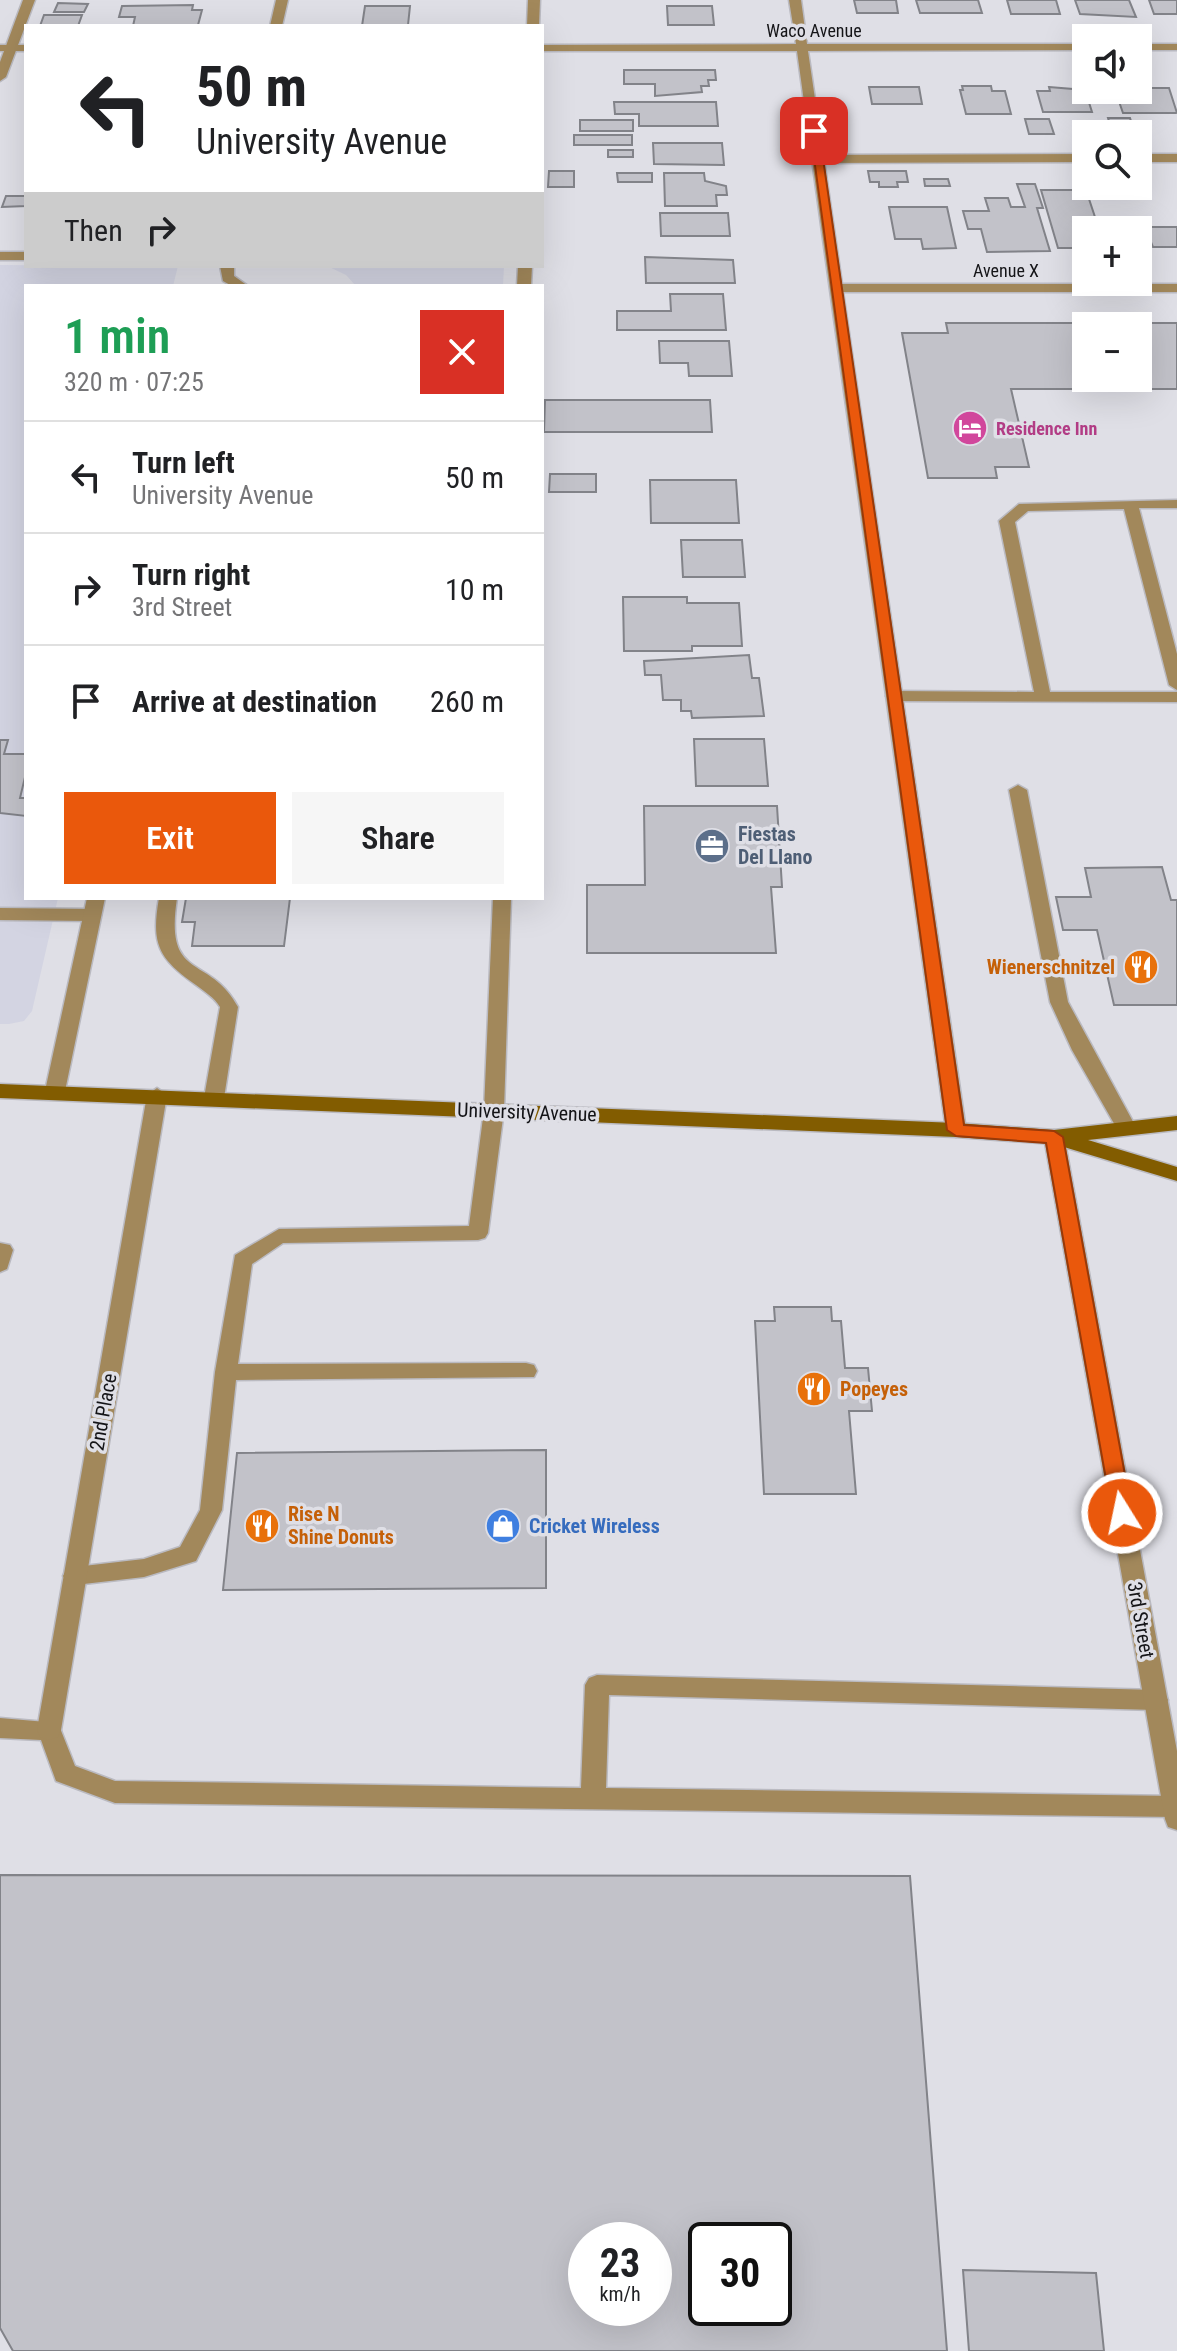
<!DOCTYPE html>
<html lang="en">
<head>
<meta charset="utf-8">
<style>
	body { margin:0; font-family:"Roboto Condensed",sans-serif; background:#f6f6f6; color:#202124; height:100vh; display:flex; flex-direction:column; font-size:30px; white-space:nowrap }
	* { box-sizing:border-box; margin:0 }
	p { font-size:26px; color:#757577 }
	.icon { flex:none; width:44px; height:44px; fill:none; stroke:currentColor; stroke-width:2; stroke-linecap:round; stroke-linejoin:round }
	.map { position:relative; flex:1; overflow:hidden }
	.drawer { position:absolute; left:24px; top:284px; width:520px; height:616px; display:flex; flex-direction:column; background:#fff; border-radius:0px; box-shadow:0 8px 32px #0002 }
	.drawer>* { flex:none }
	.banner { position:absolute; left:24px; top:24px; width:520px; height:244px; border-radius:0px; box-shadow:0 8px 32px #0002; background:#fff; color:#202124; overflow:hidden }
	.controls { position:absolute; left:1072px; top:24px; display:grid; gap:16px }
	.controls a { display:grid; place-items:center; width:80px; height:80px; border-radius:0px; background:#fff; box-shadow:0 8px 32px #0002; font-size:40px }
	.speed { position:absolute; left:568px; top:2222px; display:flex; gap:16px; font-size:40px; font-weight:700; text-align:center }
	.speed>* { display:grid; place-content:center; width:104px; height:104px; border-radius:50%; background:#fff; box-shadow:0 8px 32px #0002; line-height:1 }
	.speed small { font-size:20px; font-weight:400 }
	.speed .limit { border:4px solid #111; border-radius:12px; background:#fff; color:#111 }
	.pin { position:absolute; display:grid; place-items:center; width:68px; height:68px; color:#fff; margin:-34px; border-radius:16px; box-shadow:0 4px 12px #0006 }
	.me { position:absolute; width:88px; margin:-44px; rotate:350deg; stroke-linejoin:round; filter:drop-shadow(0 0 6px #0008) }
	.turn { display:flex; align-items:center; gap:28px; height:168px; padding:0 40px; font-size:36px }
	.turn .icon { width:104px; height:104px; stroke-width:2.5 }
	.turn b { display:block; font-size:56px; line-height:68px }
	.then { display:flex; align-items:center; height:76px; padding:0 40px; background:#0003; gap:16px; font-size:30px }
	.round { display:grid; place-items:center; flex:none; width:84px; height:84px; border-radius:0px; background:#f6f6f6 }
	.headline { display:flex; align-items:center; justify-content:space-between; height:136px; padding:0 40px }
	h1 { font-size:48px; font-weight:600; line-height:60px; color:#1e9e55 }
	.cta { display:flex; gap:16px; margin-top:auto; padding:16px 40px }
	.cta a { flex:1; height:92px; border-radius:0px; background:#ea580c; color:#fff; font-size:32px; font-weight:600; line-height:92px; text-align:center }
	.cta a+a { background:#f6f6f6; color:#202124 }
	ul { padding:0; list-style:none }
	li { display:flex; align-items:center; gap:24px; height:112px; padding:0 40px; border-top:2px solid #e0e0e0 }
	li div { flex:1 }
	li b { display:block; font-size:30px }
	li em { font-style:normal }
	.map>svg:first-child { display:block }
	.built { fill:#d3d4e2 }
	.building { fill:#c2c2c9; stroke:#828389; stroke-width:2; fill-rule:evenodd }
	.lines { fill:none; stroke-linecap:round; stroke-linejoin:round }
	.lane-casing { stroke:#babac1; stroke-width:3 }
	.street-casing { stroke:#babac1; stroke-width:3 }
	.secondary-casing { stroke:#babac1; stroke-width:3 }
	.lane { fill:#a2885b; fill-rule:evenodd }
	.street { fill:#a2885b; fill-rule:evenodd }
	.secondary { fill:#825c00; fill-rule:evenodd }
	.route { fill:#ea580c; stroke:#983908; stroke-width:2 }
	.labels { text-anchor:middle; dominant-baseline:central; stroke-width:7; stroke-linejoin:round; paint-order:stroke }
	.far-street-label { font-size:18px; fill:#141417; stroke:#dfdfe6 }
	.far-hotel-label { font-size:18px; font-weight:bold; fill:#b23c85; stroke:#dfdfe6; text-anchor:start }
	.service-label { font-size:20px; font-weight:bold; fill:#4e5e75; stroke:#dfdfe6; text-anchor:start }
	.food-label { font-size:20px; font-weight:bold; fill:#c56008; stroke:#dfdfe6; text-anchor:start }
	.street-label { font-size:20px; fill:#141417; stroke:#dfdfe6 }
	.shop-label { font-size:20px; font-weight:bold; fill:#366cbe; stroke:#dfdfe6; text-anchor:start }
</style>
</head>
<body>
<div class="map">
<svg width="1177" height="2351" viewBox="0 0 1177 2351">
	<rect width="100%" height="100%" fill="#dfdfe6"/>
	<path class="built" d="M0 265 178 266 173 286H26V898H58L32 1011 24 1021 9 1024H0Z
		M327 266H504L503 286H356L346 275Z"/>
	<path class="building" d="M854 0H896L898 13H857Z
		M916 0H978L982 13H920Z
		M1007 0H1056L1060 14H1011Z
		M1075 0H1129L1136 17 1080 14Z
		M1149 0H1177V14H1154Z
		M58 3 88 4 84 12H54Z
		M193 5 192 10H202L198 25 133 26 135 17H119L122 6Z
		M365 6H410L408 25 362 26Z
		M667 6H712L714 25H668Z
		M44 15H82L78 26H40Z
		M624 70H715L716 80H708L709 86H701L702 92 655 96V84H624Z
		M962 86H991L992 91H1005L1011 114H966L960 90H963Z
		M869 87H919L922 104H872Z
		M1049 87 1085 90 1092 112H1043L1037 91H1050Z
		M1138 88H1169L1177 113H1123L1115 90Z
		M614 102H716L718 126H639V114H615Z
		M1108 118H1130L1135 134H1113Z
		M1025 119H1049L1054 134H1029Z
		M580 120H633V131H580Z
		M574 135H632V145H574Z
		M653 143H722L724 165 654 164Z
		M608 150H633V157H608Z
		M549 171H574V187H548Z
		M868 171H906L908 182H897L898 187H879V182H870Z
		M617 173H652V182H618Z
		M664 173H704L705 181 726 186 727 195H716L717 206H665Z
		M924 179H948L950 186H925Z
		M1017 184H1035L1043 208H1037L1050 251 987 252 981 229H968L963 211H989L985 198H1008L1011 207H1025Z
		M1092 186H1121L1124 197 1095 196Z
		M1041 190H1086L1097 223H1128L1130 230H1086V268L1080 248H1058Z
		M6 196H26V206L2 207Z
		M889 207H947L956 248 923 249 921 239H895Z
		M660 213H728L730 236H661Z
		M1145 227H1177V247H1153Z
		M645 257 733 260 735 283H646Z
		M670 294H723L726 330H617V311H671Z
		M946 323H1177V389H1011L1029 467H995L997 478H928L902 333H948ZM1086 326H1138V378H1086Z
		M659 341H729L732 376H689L688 363H660Z
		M545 400H710L712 432H544Z
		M550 474H596V492H549Z
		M650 480H736L739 523H651Z
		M681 540H742L745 577H683Z
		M623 597H687V603H739L742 646H692V651H624Z
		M749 655 752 678H759L764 716 692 718 691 711H681V700H663L661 675H645L644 661Z
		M694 739H764L768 786H696Z
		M0 740H8L4 754H26V773L20 798H26V816L0 813Z
		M644 806H777L782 887H771L776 953H587V885H645Z
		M1162 867 1171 900H1177V1005H1114L1097 930H1063L1056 897H1091L1085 868Z
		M186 898H290L284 946H192L195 922H182Z
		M774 1307H831L832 1321H841L845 1368H868L872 1411H849L856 1494H764L755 1321H775Z
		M546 1450V1588L223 1590 237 1453Z
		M0 1875 910 1876 947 2351H13L0 2328ZM586 2240H654V2308H586ZM706 2240H774V2308H706Z
		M963 2270 1096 2273 1104 2351H969Z"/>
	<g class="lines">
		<g class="lane-casing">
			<path id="lane" d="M23 0H35L6 77 0 81V62Z
				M528 0H540L539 26H527Z
				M1086 154V162L817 163 811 159 817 155Z
				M1138 154H1177V162H1138Z
				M0 252H26V260H0Z
				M518 266H532L531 286H517Z
				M1177 500V508H1139L1177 654V690L1169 685 1124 509 1028 511 1015 522 1050 692H1177V702L894 701 886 696 894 691 1034 692 999 521 1019 504Z
				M1018 785 1027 790 1068 1002 1137 1129 1134 1134H1120L1072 1050 1050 1002 1009 790Z
				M159 898H177C164 983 209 953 238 1007L224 1098 214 1105 204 1098 220 1007C214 997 205 992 196 985 158 958 151 944 159 898Z
				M493 898H511L504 1110 488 1233 485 1238 478 1240 283 1243 252 1264 238 1364 526 1363 534 1365 537 1371 534 1377 236 1380 222 1510 196 1561 144 1577 75 1585 67 1583 63 1576 67 1569 75 1567 144 1559 180 1547 200 1510 215 1372 235 1255 279 1229 469 1226 484 1110Z
				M0 908 92 909 101 915 92 921 0 920Z
				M0 1243 10 1245 13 1250 7 1269 0 1272Z
				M597 1675 1156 1690 1164 1693 1168 1700 1164 1707 1156 1710 609 1695 606 1788 1175 1796 1177 1817 115 1803 56 1781 41 1740 0 1738V1718L58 1723 75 1766 115 1781 581 1788 585 1685 589 1678Z"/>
		</g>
		<g class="street-casing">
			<path id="street" d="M276 0H288L282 26H270Z
				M789 0H801L807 44H1086V50L808 51 842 284H1177V292H843L966 1130 956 1137 946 1130 797 51H542V45L796 44Z
				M1138 44H1177V50H1138Z
				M0 45H26V51H0Z
				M220 266H234V276L248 286H232L223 281Z
				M87 898H105L65 1091 55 1098 45 1091Z
				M157 1088 167 1095 61 1730 58 1737 49 1740 40 1737 37 1730 147 1095Z
				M1054 1130 1064 1137 1177 1751V1830L1168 1827 1165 1819 1044 1137Z"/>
		</g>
		<g class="secondary-casing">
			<path id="secondary" d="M0 1084 956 1123 1054 1130 1177 1116V1130L1088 1140 1177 1167V1181L1054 1144 956 1137 0 1098Z"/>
		</g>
		<use href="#lane" class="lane"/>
		<use href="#street" class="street"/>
		<use href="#secondary" class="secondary"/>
	</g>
	<path class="route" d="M810 129 819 131 964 1125 1054 1131 1063 1137 1132 1513 1129 1519H1115L1112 1513 1046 1143 956 1136 947 1130Z"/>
	<defs>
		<g id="hotel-disc" transform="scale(1.8)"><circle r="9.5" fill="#d1479c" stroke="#dfdfe6"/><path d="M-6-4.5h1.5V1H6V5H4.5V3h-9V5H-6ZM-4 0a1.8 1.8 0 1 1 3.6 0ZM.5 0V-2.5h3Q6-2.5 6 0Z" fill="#fff"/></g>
		<g id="office-disc" transform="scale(1.8)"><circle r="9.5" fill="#5c6f8a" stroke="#dfdfe6"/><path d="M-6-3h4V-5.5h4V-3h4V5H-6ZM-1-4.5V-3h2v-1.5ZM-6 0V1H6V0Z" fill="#fff"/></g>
		<g id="restaurant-disc" transform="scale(1.8)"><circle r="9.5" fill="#e8710a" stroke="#dfdfe6"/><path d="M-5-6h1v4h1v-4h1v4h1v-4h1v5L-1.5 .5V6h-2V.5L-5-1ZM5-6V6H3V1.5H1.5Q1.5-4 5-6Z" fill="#fff"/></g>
		<g id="shop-disc" transform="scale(1.8)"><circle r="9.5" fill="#3f7fe0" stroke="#dfdfe6"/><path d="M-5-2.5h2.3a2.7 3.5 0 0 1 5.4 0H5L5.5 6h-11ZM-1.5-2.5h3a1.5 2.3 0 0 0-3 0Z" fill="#fff"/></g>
	</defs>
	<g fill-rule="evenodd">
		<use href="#hotel-disc" x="970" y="428"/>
		<use href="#office-disc" x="712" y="846"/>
		<use href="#restaurant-disc" x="1141" y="967"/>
		<use href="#restaurant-disc" x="814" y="1389"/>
		<use href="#restaurant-disc" x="262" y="1526"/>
		<use href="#shop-disc" x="503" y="1526"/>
	</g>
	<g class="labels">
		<g class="far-street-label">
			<text x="814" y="30">Waco Avenue</text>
			<text x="1006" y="270">Avenue X</text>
		</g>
		<g class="far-hotel-label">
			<text x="996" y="428">Residence Inn</text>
		</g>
		<g class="service-label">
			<text x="738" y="834">Fiestas<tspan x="738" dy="23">Del Llano</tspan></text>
		</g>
		<g class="food-label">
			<text x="1115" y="967" text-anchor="end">Wienerschnitzel</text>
			<text x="840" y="1389">Popeyes</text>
			<text x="288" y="1514">Rise N<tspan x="288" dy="23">Shine Donuts</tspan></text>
		</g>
		<g class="street-label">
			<text transform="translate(527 1112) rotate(2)">University Avenue</text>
			<text transform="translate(103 1412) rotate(-80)">2nd Place</text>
			<text transform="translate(1141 1620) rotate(80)">3rd Street</text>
		</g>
		<g class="shop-label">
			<text x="529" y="1526">Cricket Wireless</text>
		</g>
	</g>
</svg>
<div class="controls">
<a><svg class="icon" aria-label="sound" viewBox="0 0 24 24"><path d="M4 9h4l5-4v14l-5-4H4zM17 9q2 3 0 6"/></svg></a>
<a><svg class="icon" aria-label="search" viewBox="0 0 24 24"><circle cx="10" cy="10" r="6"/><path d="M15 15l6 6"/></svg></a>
<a>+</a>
<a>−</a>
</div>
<div class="speed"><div>23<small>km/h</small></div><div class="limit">30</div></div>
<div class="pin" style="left:814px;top:131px;background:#d93025"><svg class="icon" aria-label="arrive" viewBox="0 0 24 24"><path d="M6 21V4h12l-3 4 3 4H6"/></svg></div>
<svg class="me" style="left:1122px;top:1513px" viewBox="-20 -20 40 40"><circle r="17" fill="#ea580c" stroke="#fff" stroke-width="3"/><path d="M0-11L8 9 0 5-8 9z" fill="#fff"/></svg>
<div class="banner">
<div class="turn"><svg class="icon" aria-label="left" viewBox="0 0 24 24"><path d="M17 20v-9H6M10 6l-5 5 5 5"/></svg><div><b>50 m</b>University Avenue</div></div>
<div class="then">Then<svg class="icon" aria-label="right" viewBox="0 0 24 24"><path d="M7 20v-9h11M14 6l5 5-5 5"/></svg></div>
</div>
<section class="drawer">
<div class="headline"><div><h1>1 min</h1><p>320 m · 07:25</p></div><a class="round" style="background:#d93025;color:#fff"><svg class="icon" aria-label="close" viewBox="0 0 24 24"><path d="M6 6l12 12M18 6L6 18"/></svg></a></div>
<ul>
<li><svg class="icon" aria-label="left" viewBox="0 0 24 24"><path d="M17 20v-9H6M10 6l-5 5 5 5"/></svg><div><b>Turn left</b><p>University Avenue</p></div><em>50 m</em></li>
<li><svg class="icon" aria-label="right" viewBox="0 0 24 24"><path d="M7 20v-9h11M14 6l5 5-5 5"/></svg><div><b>Turn right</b><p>3rd Street</p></div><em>10 m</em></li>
<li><svg class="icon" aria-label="arrive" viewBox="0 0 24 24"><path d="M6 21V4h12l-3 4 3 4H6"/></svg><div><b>Arrive at destination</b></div><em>260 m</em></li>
</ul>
<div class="cta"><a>Exit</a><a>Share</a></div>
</section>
</div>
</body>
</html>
